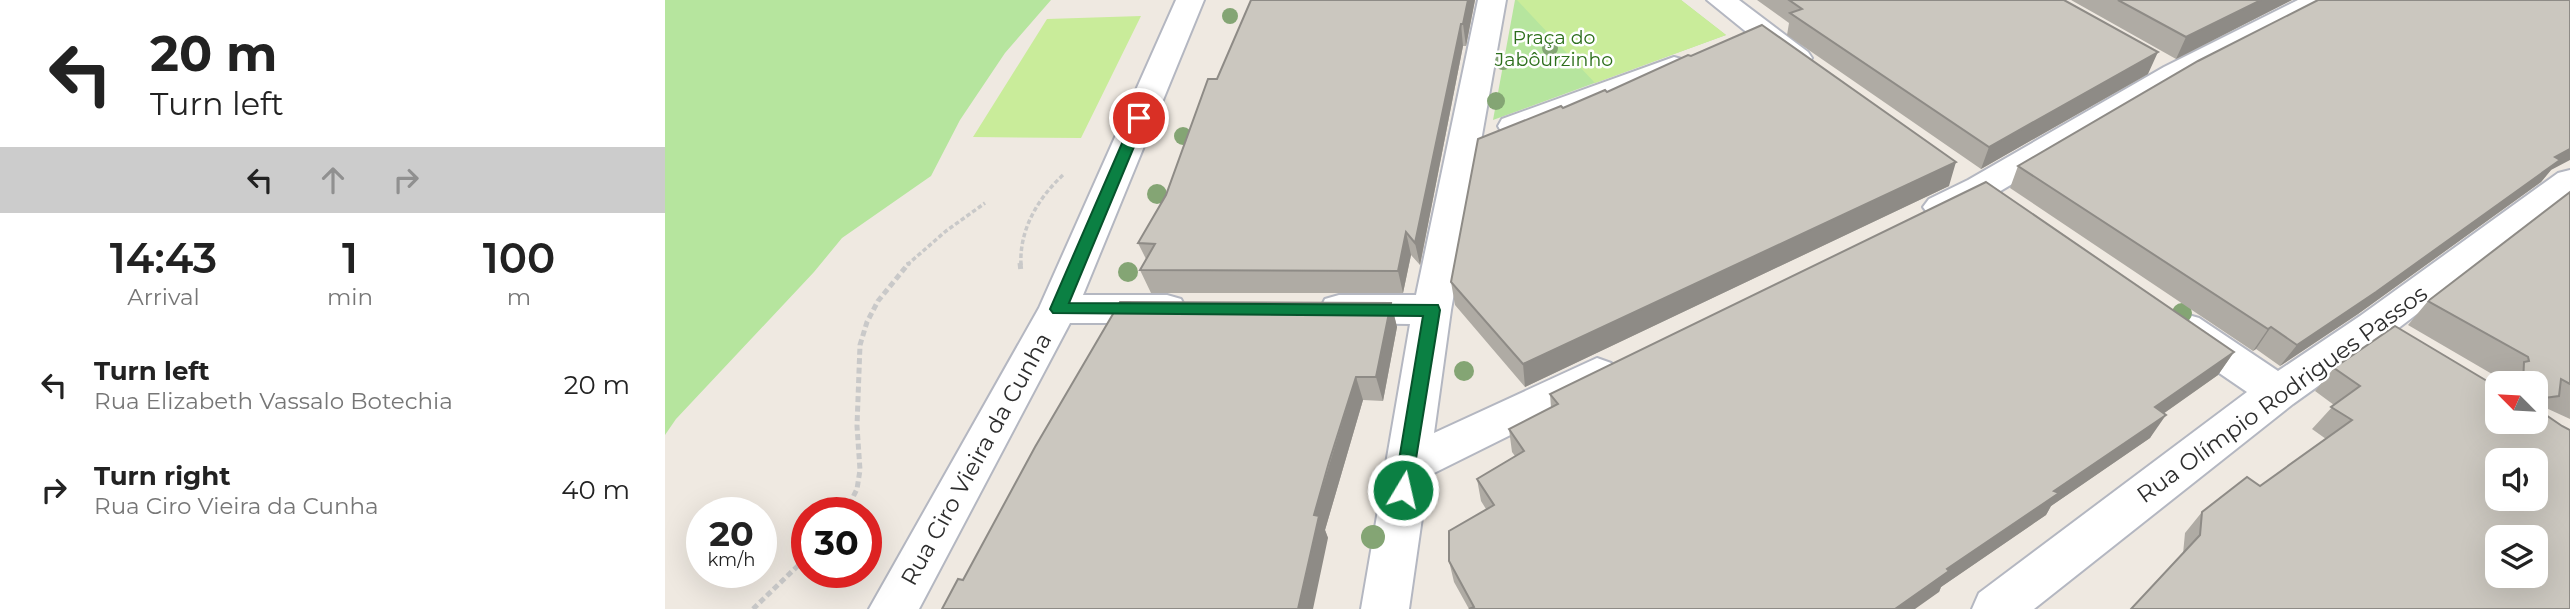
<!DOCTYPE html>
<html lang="en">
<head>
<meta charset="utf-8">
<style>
	body { margin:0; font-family:Montserrat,sans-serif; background:#f6f6f6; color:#222; height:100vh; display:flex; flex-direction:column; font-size:26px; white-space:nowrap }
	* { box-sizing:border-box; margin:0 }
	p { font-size:23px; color:#767676 }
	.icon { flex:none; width:38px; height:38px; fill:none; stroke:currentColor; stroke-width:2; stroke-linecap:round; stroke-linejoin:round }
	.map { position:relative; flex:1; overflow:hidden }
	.sheet { display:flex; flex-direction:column; background:#fff; width:665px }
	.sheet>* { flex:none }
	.top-card { background:#fff; color:#222; overflow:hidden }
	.needle { width:46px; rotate:294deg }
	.fabs { position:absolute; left:1820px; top:371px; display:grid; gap:14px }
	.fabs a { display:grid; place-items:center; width:63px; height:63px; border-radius:14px; background:#fff; box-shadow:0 7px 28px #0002; font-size:35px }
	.speed { position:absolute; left:21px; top:497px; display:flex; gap:14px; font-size:35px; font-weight:700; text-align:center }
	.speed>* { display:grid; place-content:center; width:91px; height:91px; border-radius:50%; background:#fff; box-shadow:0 7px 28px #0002; line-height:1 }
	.speed small { font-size:18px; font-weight:400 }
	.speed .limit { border:10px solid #d22; background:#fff; color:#111 }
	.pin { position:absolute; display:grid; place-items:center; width:60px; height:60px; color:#fff; margin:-30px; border:4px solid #fff; border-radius:50%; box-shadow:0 2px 7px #0007 }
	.me { position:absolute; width:77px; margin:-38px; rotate:9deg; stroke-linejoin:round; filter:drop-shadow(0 0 5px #0008) }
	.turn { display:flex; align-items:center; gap:24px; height:147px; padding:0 35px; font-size:32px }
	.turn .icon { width:91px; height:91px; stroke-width:2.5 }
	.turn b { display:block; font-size:49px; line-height:60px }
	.lanes { display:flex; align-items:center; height:66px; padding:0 35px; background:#0003; justify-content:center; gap:35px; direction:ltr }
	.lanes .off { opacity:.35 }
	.eta { display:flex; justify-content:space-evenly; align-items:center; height:119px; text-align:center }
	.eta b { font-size:42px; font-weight:600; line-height:49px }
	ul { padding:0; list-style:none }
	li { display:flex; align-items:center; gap:21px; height:105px; padding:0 35px }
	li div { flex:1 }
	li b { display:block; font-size:26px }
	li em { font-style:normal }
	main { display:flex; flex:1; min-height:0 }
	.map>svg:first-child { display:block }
	.green { fill:#b6e59e }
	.pitch { fill:#c9ec9a }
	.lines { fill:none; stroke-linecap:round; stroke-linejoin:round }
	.minor-casing { stroke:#b4b7c1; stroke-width:4 }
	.path-far1 { stroke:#c9c9c9; stroke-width:3.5; stroke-dasharray:4.5 2.5; stroke-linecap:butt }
	.path { stroke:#c9c9c9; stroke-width:5; stroke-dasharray:6 3.5; stroke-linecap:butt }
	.minor { fill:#fff; fill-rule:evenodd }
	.tree { fill:#84a574 }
	.wall { fill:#afaba4 }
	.shaded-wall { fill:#8e8b86 }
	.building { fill:#cbc7bf; stroke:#8e8b86; stroke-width:2; fill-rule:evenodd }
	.route { fill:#0b8043; stroke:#07532c; stroke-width:2 }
	.labels { text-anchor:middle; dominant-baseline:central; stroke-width:5; stroke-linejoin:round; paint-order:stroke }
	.far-park-label { font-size:19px; fill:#2c6e1b; stroke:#fff }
	.street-label { font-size:23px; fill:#2e2e2e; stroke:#fff }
</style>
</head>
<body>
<main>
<section class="sheet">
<div class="top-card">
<div class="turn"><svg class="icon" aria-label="left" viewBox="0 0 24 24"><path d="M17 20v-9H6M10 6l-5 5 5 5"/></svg><div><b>20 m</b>Turn left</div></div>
<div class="lanes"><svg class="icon" aria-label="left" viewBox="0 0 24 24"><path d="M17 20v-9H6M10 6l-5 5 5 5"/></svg><svg class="icon off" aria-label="ahead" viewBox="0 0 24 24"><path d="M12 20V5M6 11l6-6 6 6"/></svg><svg class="icon off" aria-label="right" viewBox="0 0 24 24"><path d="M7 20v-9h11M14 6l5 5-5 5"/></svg></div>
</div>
<div class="eta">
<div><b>14:43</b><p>Arrival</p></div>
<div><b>1</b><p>min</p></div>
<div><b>100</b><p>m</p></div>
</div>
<ul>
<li><svg class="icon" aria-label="left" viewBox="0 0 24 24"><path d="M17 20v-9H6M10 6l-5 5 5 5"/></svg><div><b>Turn left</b><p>Rua Elizabeth Vassalo Botechia</p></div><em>20 m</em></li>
<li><svg class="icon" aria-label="right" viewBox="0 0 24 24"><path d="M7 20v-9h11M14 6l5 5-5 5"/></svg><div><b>Turn right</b><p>Rua Ciro Vieira da Cunha</p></div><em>40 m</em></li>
</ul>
</section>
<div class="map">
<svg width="1905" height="609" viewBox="0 0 1905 609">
	<rect width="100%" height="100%" fill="#efe9e1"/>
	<path class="green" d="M0 0H386L340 53 295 120 266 176 177 238 149 272 11 419 0 435Z
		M850 0H1016L1061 35 828 120Z"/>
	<path class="pitch" d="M852 0H1016L1061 35 930 83Z
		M476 16 416 138 308 137 382 19Z"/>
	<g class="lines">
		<g class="minor-casing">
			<path id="minor" d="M511 0H539L418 295H502L516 299 521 309 516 319 502 323H405L254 609H204L374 308Z
				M813 0H841L786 310 769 433 932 358 946 363 952 374 946 385 763 476 744 609H696L745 324 674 323 660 319 655 309 660 299 674 295H751Z
				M1042 0H1074L1143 52 1147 58 1143 64 1132 67 1121 64Z
				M1633 0H1669L1665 6 1521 81 1327 196 1288 215 1276 219 1264 215 1258 207 1264 199 1303 180 1499 67Z
				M1009 57 1020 60 1024 66 1020 72 861 133 849 136 837 133 833 126 837 119Z
				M1905 170V198L1723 336 1628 404 1369 609H1307L1314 593 1582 392 1506 340 1500 329 1506 318 1520 314 1534 318 1613 371 1695 316 1893 173Z"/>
		</g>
		<path class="path-far1" d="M242 265 281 231 320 203
			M356 265C354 230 373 198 398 175"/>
		<path class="path" d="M355 263 356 272
			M180 513 192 489 195 470 192 426 195 345 202 322 213 301 244 263
			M88 609 142 557"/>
		<use href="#minor" class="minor"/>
	</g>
	<g class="tree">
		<circle cx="565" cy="16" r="8"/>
		<circle cx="885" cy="48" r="8"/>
		<circle cx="838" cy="62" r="8"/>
		<circle cx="831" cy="101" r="9"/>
		<circle cx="518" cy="136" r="9"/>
		<circle cx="492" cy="194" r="10"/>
		<circle cx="463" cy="272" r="10"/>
		<circle cx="1517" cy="313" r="10"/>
		<circle cx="799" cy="371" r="10"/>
		<circle cx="708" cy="537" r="12"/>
	</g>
	<path class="wall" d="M586 0H810L801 46H798L755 265 746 255 738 293H486L475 270 481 259 473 243 501 195 552 79Z
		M1092 0H1399L1483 74 1316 169 1122 35 1124 23Z
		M1406 0H1627L1511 59Z
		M942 92 1284 186 860 387 790 305 786 282 898 108Z
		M1353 166 1886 170 1876 182 1693 314 1615 366 1591 349 1588 351 1345 188Z
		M1905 192V419L1881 408 1878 410 1518 554 1520 533 1537 512 1595 486 1661 439 1647 429 1669 405 1650 391 1669 368 1832 422 1871 383H1837L1839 381 1743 325 1763 301Z
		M726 303 732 327 718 401 698 400 660 530 663 538 298 580Z
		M1569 352 1553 375 1498 414 1485 438 1386 506 1381 515 1276 587 1274 592 804 609 789 582 784 561 821 509 816 501 812 479 850 456 847 452 844 429 886 408 885 394Z"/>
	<path class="shaded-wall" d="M803 0H810L801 46 798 24Z
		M1596 0H1627L1511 59 1521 37Z
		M796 24 798 46 755 265 750 243Z
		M1493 52 1483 74 1316 169 1324 147Z
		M1905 149V160L1886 170 1876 182 1693 314 1615 366 1632 345 1890 157Z
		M1291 162 1284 186 860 387 858 364Z
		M741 232 746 255 738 293 733 271Z
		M726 303 732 327 718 401 711 377Z
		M1606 327 1591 349 1588 351 1603 329Z
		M1569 352 1553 375 1475 430 1490 407Z
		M691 377 698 400 660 530 663 538 648 609H633L649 515Z
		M1501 415 1485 438 1386 506 1381 515 1276 587 1274 592 1250 609H1230L1282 569 1389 491Z"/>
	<path class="building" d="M586 0H803L798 24H796L750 243 741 232 733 271 475 270 490 244 473 243 501 195 543 79H552Z
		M1124 0H1399L1493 52 1324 147 1125 13 1137 9Z
		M1453 0H1596L1521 37Z
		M1653 0H1905V149L1890 157 1895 160 1711 292 1632 345 1606 327 1603 329 1353 166 1533 61Z
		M1097 25 1291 162 858 364 786 282 813 139 896 106 898 108 940 90 942 92 1023 55 1026 56Z
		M1321 182 1569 352 1490 407 1501 415 1389 491 1394 493 1282 569 1284 571 1230 609H804L809 607 784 561V531L829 505 812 479 859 451 844 429 893 404 885 394Z
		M1905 192V384L1896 379 1894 396 1871 399V383H1858L1859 362 1864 361 1863 357 1763 301Z
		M455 302 726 303 711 377H691L664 462 649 515 654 516 633 609H277L293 579 298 580 370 447Z
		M1730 326 1832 387V422H1871V399L1881 415 1897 426 1905 430V609H1466L1535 535 1537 512 1582 477 1595 486 1687 420 1666 407 1695 386 1669 368ZM1832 460H1871V499H1832ZM1832 537H1871V576H1832Z"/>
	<path class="route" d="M474 114 481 118 404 303 773 305 775 310 745 496 738 498 732 496 729 490 758 316 388 313 385 309 468 118Z"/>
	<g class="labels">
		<g class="far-park-label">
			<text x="889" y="37">Praça do<tspan x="889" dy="22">Jabôurzinho</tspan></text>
		</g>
		<g class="street-label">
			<text transform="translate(1617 394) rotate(-36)">Rua Olímpio Rodrigues Passos</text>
			<text transform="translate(311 459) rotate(-61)">Rua Ciro Vieira da Cunha</text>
		</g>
	</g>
</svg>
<div class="fabs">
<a><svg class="needle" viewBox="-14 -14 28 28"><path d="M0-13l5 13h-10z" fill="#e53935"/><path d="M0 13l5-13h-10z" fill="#767676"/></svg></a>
<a><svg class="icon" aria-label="sound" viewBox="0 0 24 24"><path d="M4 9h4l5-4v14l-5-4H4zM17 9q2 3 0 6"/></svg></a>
<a><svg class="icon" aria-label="layers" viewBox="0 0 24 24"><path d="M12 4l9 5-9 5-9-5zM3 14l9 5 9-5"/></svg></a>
</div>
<div class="speed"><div>20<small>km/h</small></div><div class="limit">30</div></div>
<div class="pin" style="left:474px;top:118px;background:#d93025"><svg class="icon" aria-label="arrive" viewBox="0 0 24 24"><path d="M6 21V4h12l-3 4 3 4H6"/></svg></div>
<svg class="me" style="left:738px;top:490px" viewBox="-20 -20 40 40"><circle r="17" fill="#0b8043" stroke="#fff" stroke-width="3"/><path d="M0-11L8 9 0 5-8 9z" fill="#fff"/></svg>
</div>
</main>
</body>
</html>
